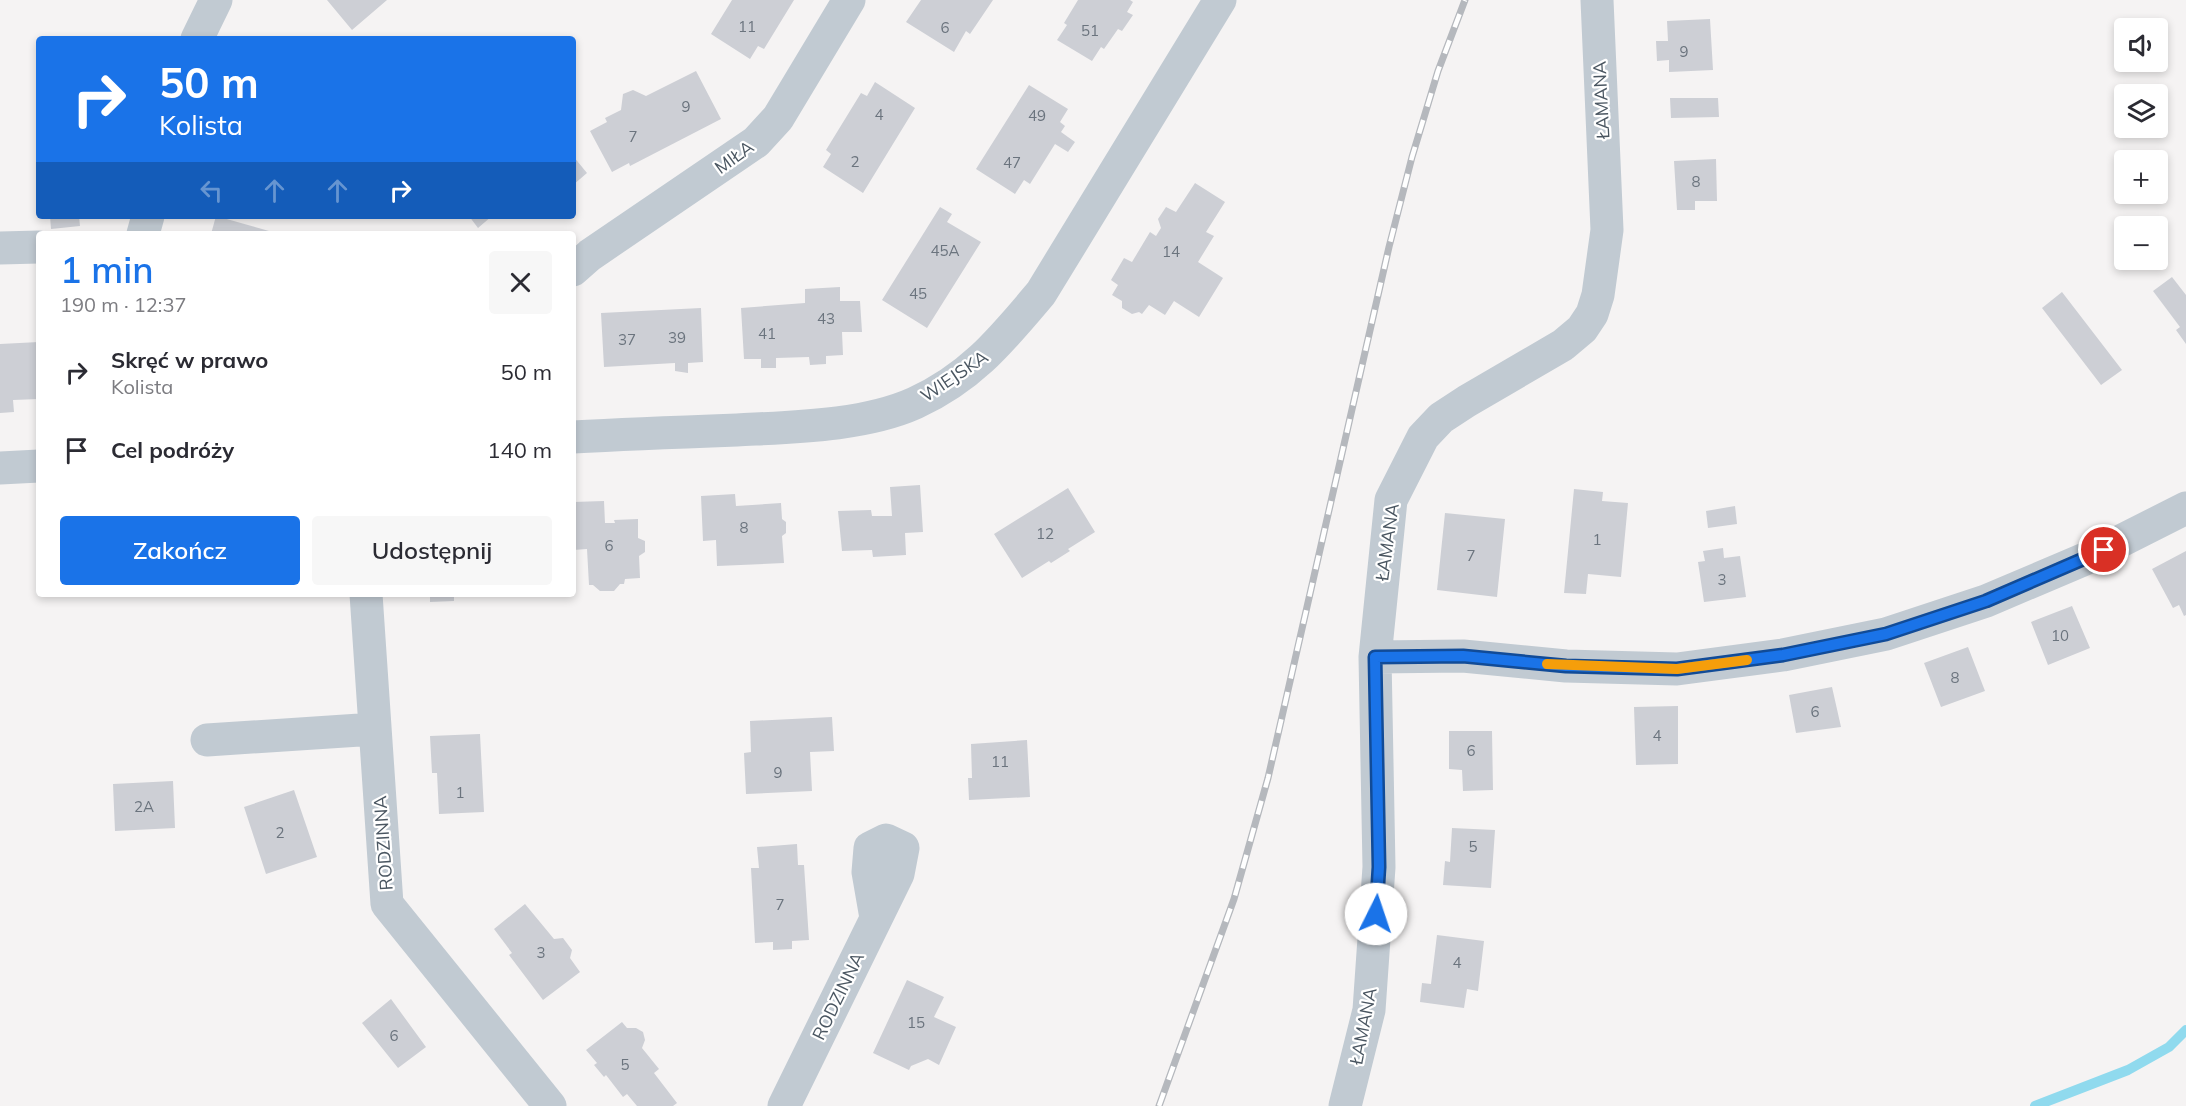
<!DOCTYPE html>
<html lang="pl">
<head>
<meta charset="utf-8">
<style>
	body { margin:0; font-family:Mulish,sans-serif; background:#f7f7f7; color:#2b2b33; height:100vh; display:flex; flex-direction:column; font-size:22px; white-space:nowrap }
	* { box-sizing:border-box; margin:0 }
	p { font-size:20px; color:#7c7c81 }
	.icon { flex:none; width:33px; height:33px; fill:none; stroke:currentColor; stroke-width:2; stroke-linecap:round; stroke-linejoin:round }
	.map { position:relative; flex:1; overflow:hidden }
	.details { position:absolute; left:36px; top:231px; width:540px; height:366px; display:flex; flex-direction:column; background:#fff; border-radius:6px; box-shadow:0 3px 9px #0003 }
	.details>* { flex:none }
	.top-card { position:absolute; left:36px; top:36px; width:540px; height:183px; border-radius:6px; box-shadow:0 3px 9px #0003; background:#1a73e8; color:#fff; overflow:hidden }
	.fabs { position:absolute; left:2114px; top:18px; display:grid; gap:12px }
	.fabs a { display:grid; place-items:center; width:54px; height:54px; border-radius:6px; background:#fff; box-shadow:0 3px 9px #0003; font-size:30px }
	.pin { position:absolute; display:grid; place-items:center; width:51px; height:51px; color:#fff; margin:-26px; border:3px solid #fff; border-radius:50%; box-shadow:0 2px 6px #0007 }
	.me { position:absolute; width:66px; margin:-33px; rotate:4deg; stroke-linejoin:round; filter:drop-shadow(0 0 4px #0008) }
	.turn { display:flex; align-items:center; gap:21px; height:126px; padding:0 24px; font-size:27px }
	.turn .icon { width:78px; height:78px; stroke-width:2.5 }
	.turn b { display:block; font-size:42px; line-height:51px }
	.lanes { display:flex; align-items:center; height:57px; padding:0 24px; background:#0003; justify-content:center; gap:30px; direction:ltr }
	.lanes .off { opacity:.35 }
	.round { display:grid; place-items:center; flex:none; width:63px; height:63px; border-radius:6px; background:#f7f7f7 }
	.headline { display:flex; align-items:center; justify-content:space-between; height:102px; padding:0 24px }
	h1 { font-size:36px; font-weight:600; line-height:45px; color:#1a73e8 }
	.primary-button { display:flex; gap:12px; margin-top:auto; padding:12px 24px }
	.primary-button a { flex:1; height:69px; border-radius:6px; background:#1a73e8; color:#fff; font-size:24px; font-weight:600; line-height:69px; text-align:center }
	.primary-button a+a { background:#f7f7f7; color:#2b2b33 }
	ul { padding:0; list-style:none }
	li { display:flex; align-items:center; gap:18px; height:78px; padding:0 24px }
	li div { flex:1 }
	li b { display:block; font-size:22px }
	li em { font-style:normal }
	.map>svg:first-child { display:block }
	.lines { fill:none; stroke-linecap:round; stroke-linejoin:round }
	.stream { stroke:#90daee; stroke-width:10 }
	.building { fill:#cdcfd5 }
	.minor { stroke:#c1cad2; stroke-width:33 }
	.rail-casing { stroke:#b5b8bd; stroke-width:7 }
	.rail { stroke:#fff; stroke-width:4.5; stroke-dasharray:14; stroke-linecap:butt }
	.route-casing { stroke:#114b97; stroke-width:15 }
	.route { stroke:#1a73e8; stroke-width:10 }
	.slow { stroke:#f59e0b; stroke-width:10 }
	.labels { text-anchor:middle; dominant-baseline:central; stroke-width:4.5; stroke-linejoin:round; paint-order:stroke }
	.number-label { font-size:15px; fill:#6b747e }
	.street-label { font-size:18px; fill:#4a5661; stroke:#fff }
</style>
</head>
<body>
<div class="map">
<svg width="2186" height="1106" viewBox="0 0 2186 1106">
	<rect width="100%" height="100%" fill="#f5f3f3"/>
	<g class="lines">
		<path class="stream" d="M2035 1106 2128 1070 2169 1047 2186 1030"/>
	</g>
	<path class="building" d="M327 0H387L352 30Z
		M732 0H794L764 49 758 46 750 59 711 34Z
		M921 0H993L970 34 966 31 954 52 906 22Z
		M1078 0H1130L1133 2 1127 12 1133 15 1122 31 1118 29 1104 49 1101 47 1092 61 1057 40 1067 25 1064 23Z
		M1710 19 1713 70 1669 72V60L1657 61 1656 41H1668L1667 21Z
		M696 71 721 119 630 166 629 163 612 172 590 131 607 122 605 118 621 110 623 94 633 90 646 96Z
		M875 82 915 108 863 193 823 167 831 154 826 150 861 93 867 96Z
		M1029 85 1068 109 1060 122 1065 126 1061 132 1075 142 1068 152 1055 144 1030 184 1024 180 1015 194 976 169Z
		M1670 98H1718L1719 117 1671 118Z
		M573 156 587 173 573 185Z
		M1716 159 1717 201H1695V210H1677L1674 161Z
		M1195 183 1225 202 1206 232 1214 236 1198 262 1223 278 1199 317 1174 301 1165 315 1149 305 1142 314 1139 312 1132 314 1122 308V301L1112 295 1118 285 1111 280 1124 258 1132 262 1150 232 1156 236 1161 228 1158 219 1166 207 1176 212Z
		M940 207 952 214 947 222 981 242 927 328 882 300Z
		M50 216H79L80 226 51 229Z
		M216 216 269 231 268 234H211Z
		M469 216H492L478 228Z
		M2172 277 2186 295V344L2176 330 2180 327 2153 291Z
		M840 287V301H860L862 332H842L843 355 826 356V364L810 365 809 357 776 358V368H761V359H744L741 308 805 303V289Z
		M2062 292 2122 370 2101 385 2042 308Z
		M701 308 703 362 688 363V373L675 371V363L604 367 601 313Z
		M39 342V399L13 400 14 412 0 413V344Z
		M920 485 923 532 905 533 906 555 873 557 872 550 842 551 838 511 871 510 872 516H892L890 487Z
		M1068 488 1095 532 1068 549 1070 551 1051 563 1049 561 1022 578 994 534Z
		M1574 489 1603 492 1602 501 1628 503 1621 577 1588 574 1586 594 1564 593Z
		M735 494 736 506 781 503 782 519 786 522V533L782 536 784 563 717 566 716 540 703 541 701 496Z
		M604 501 605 523H615L614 520 638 519V538L645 541V552L639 556 640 578 625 579 624 584H620L614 591H600L593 585H589L587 549 573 550V502Z
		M1735 506 1737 524 1708 528 1706 511Z
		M1445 513 1505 519 1497 597 1437 590Z
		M1723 548 1724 558 1740 556 1746 597 1704 602 1698 562 1705 561 1703 551Z
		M2186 551V615L2184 616 2179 605 2173 608 2152 569Z
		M430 594H454V601L430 602Z
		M2072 606 2090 648 2048 665 2031 622Z
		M1968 647 1985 691 1941 707 1924 663Z
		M1832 687 1841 727 1796 733 1789 695Z
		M1678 706V764L1636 765 1634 707Z
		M832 717 834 751 810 752 812 791 746 794 744 753 751 752 750 721Z
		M1449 731H1492L1493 790 1463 791 1462 770 1449 769Z
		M480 734 484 812 439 814 437 773H432L430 736Z
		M1027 740 1030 797 969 800 968 778H972L971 744Z
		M173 781 175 828 115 831 113 784Z
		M294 790 317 857 266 874 244 807Z
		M1452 828 1495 830 1491 888 1443 885 1445 861 1450 862Z
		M797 844 798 865H804L809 940 792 941V949L773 950V942L755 943 751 868H759L757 847Z
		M525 904 554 939 563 938 572 950 570 958 580 972 543 1000 509 955 512 953 494 929Z
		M1437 935 1484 941 1478 991 1467 989 1464 1008 1420 1002 1422 983 1431 984Z
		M907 980 944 997 934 1017 956 1027 939 1065 928 1059 911 1066 909 1070 873 1053Z
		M391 999 426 1047 398 1068 362 1023Z
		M622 1022 627 1028H636L643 1032 645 1040 642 1048 659 1069 654 1073 677 1103 673 1106H637L627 1094 623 1097 606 1075 604 1077 594 1065 597 1063 586 1050Z"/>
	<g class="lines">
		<path class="minor" d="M197 39 216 0
			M143 234 148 216
			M0 248 39 247
			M573 270 590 255 756 142 778 118 849 0
			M573 437C628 434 682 432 737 430 793 427 864 426 915 403 972 377 1002 339 1041 293L1220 0
			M0 468 39 466
			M366 594 387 904 550 1106
			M1375 657 1463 656 1566 666 1677 669 1783 655 1886 634 1986 601 2085 559 2186 508
			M207 740 375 729
			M784 1106 898 874 903 848 886 840 870 848 868 872 876 918
			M1345 1106 1369 1010 1379 867 1375 657 1391 500 1423 437 1441 418 1467 401 1563 345 1582 329 1592 314 1598 295 1607 230 1597 0"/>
		<g class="rail-casing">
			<path id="rail" d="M1159 1106 1234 899 1268 778 1389 247 1412 157 1438 71 1465 0"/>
		</g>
		<use href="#rail" class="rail"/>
	</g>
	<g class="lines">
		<g class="route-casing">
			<path id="route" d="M1376 914 1379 867 1375 657 1463 656 1566 666 1677 669 1783 655 1886 634 1986 601 2104 550"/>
		</g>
		<use href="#route" class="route"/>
		<path class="slow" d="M1547 664 1677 669 1747 660"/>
	</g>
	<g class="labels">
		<g class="number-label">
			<text x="747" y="26">11</text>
			<text x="945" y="27">6</text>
			<text x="1090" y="30">51</text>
			<text x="1684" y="51">9</text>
			<text x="686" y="106">9</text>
			<text x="879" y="114">4</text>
			<text x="1037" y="115">49</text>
			<text x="633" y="136">7</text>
			<text x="855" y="161">2</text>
			<text x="1012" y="162">47</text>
			<text x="1696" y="181">8</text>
			<text x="945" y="250">45A</text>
			<text x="1171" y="251">14</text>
			<text x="918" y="293">45</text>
			<text x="826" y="318">43</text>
			<text x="767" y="333">41</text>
			<text x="677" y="337">39</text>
			<text x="627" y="339">37</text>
			<text x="744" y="527">8</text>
			<text x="1045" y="533">12</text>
			<text x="1597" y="539">1</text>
			<text x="609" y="545">6</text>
			<text x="1471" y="555">7</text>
			<text x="1722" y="579">3</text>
			<text x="2060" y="635">10</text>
			<text x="1955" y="677">8</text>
			<text x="1815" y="711">6</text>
			<text x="1657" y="735">4</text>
			<text x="1471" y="750">6</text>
			<text x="1000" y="761">11</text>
			<text x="778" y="772">9</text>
			<text x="460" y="792">1</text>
			<text x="144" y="806">2A</text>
			<text x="280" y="832">2</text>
			<text x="1473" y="846">5</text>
			<text x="780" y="904">7</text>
			<text x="541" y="952">3</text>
			<text x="1457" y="962">4</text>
			<text x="916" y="1022">15</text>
			<text x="394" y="1035">6</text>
			<text x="625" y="1064">5</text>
		</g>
		<g class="street-label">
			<text transform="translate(1601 100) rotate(-93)">ŁAMANA</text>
			<text transform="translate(734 157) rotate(-36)">MIŁA</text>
			<text transform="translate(954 376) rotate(-34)">WIEJSKA</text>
			<text transform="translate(1387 542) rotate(-82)">ŁAMANA</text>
			<text transform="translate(383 843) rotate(-94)">RODZINNA</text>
			<text transform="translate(838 996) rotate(-64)">RODZINNA</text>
			<text transform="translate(1363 1026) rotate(-79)">ŁAMANA</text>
		</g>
	</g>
</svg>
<div class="fabs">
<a><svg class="icon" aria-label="sound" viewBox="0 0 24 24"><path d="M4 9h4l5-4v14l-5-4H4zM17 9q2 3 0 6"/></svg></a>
<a><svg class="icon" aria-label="layers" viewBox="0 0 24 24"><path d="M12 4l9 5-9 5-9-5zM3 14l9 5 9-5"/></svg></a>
<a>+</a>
<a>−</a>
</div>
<div class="pin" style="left:2104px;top:550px;background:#d93025"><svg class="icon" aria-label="arrive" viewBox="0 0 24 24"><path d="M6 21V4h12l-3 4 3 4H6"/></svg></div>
<svg class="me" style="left:1376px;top:914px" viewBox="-20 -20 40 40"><circle r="19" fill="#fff"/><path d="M0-13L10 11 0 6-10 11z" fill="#1a73e8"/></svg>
<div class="top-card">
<div class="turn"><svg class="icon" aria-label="right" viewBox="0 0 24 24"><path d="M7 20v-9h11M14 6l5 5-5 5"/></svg><div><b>50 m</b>Kolista</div></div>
<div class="lanes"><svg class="icon off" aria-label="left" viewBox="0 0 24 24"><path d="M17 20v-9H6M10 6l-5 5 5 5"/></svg><svg class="icon off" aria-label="ahead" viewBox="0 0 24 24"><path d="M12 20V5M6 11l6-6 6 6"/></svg><svg class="icon off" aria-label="ahead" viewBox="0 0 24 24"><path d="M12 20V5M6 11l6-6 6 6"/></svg><svg class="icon" aria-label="right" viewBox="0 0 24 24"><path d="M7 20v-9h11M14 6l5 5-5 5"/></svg></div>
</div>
<section class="details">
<div class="headline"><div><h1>1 min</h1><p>190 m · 12:37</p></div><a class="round"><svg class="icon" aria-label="close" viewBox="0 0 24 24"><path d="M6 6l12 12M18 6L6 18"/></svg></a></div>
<ul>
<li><svg class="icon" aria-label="right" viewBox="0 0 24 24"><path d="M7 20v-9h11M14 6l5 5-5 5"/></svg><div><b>Skręć w prawo</b><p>Kolista</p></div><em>50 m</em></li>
<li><svg class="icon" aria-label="arrive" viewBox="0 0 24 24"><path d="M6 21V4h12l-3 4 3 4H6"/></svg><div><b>Cel podróży</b></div><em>140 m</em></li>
</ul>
<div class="primary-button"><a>Zakończ</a><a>Udostępnij</a></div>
</section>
</div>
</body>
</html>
